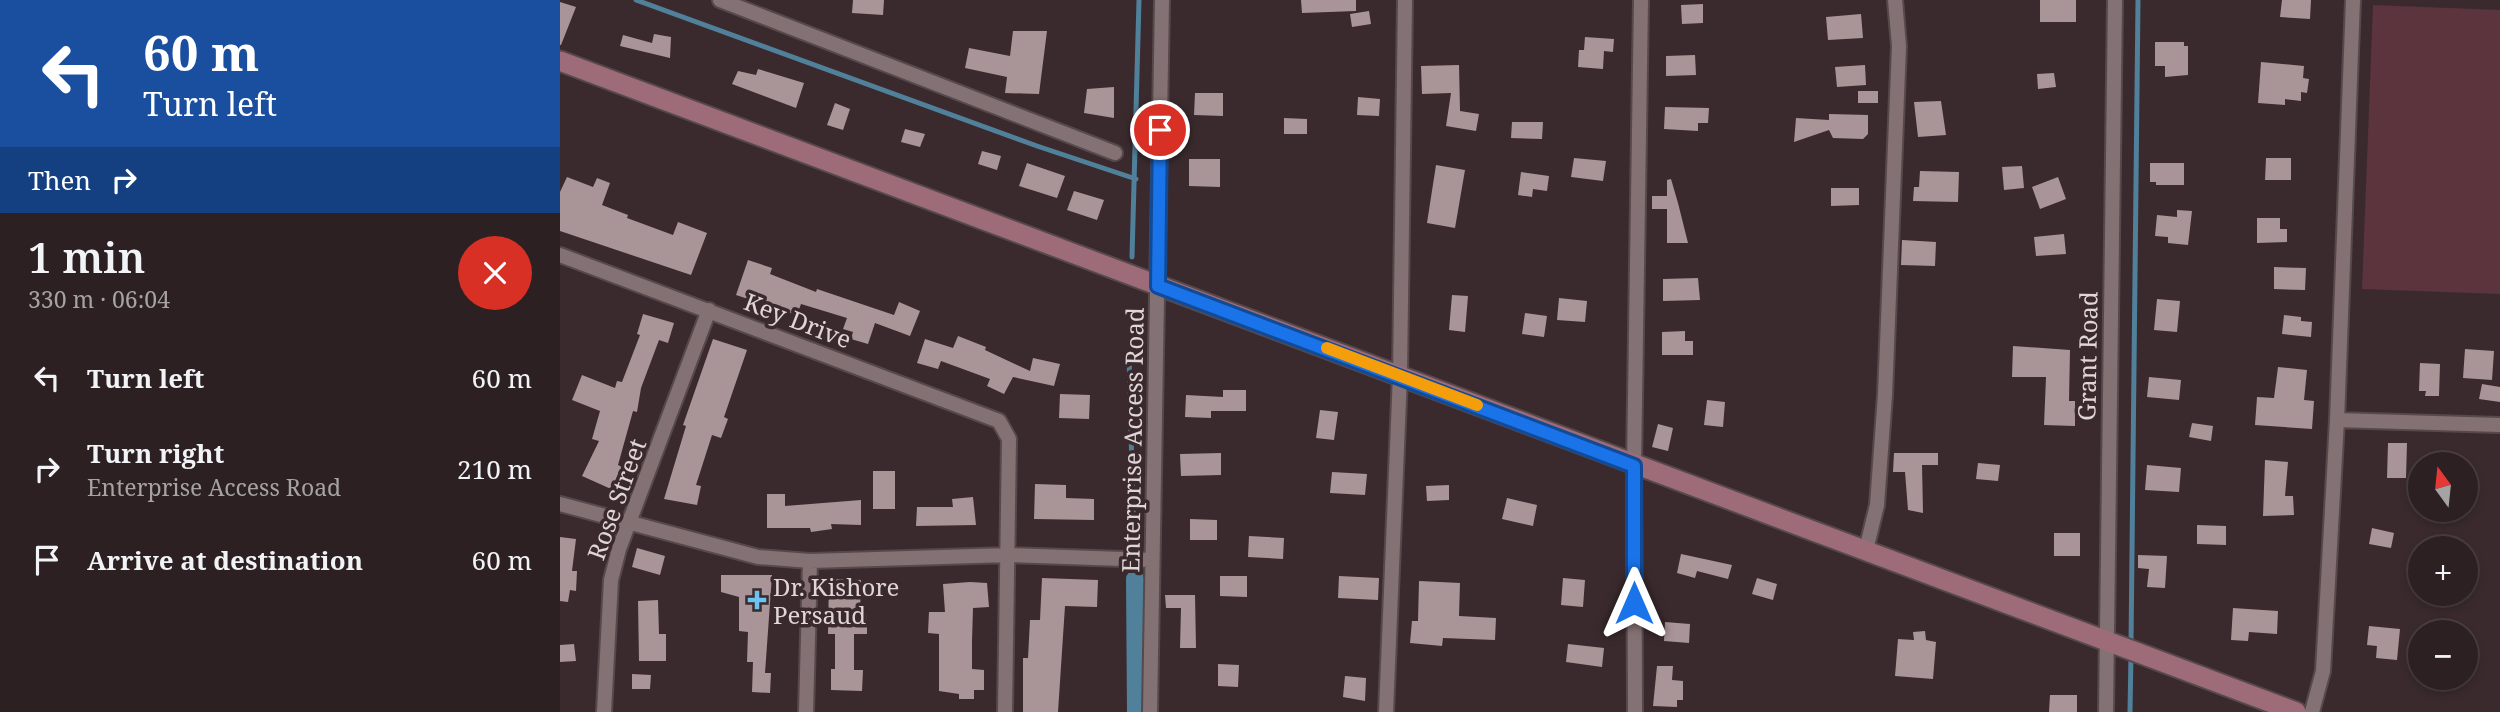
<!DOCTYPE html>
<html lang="en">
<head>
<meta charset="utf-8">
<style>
	body { margin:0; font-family:"Noto Serif",serif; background:#34282a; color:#f1f3f6; height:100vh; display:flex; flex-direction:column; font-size:26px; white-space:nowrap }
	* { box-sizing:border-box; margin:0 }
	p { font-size:23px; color:#a6a3a5 }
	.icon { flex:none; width:38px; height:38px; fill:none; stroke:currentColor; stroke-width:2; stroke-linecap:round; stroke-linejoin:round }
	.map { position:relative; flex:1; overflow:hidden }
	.details { display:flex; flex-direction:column; background:#2c2022; width:560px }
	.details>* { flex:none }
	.guide { background:#1a4fa0; color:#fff; overflow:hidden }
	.needle { width:46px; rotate:345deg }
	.tools { position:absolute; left:1848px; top:452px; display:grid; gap:14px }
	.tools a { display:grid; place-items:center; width:70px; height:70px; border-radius:50%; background:#2c2022; box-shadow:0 4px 10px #0003,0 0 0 2px #483e40; font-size:35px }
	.pin { position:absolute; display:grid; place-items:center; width:60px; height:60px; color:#fff; margin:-30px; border:4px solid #fff; border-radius:50%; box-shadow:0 2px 7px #0007 }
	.me { position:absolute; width:77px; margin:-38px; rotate:0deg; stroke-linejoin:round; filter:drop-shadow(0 0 5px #0008) }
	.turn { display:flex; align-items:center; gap:24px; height:147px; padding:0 28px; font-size:32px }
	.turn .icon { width:91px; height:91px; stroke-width:2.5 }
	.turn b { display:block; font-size:49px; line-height:60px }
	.then { display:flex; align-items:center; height:66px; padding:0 28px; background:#0003; gap:14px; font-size:26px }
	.round { display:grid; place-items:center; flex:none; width:74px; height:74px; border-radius:37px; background:#34282a }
	.overview { display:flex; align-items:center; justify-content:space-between; height:119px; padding:0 28px }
	h1 { font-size:42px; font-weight:600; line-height:52px }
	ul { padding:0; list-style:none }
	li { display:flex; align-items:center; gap:21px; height:91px; padding:0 28px }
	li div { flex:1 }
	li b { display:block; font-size:26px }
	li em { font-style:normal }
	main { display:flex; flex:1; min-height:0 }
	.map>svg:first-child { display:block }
	.green { fill:#5c343d }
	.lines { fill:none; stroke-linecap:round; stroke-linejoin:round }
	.stream { stroke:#50809a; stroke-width:5 }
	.canal { stroke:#50809a; stroke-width:18 }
	.building { fill:#a99598 }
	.street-casing { stroke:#56494b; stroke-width:18 }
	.secondary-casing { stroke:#56494b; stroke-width:23 }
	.street { stroke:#847174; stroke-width:14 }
	.secondary { stroke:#9d6c78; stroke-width:19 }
	.route-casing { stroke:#114b97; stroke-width:18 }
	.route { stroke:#1a73e8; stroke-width:12 }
	.slow { stroke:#f59e0b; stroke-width:12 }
	.poi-dot { fill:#6bc3f2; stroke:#3a2a2d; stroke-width:2.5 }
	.labels { text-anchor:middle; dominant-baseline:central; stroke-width:7; stroke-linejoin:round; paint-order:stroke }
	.street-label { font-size:24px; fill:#e0d5d7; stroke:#3a2a2d }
	.poi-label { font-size:24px; fill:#e0d5d7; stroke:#3a2a2d; text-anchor:start }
</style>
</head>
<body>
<main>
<section class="details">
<div class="guide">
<div class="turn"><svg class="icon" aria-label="left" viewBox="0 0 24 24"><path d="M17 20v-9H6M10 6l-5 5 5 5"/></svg><div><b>60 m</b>Turn left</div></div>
<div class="then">Then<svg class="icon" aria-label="right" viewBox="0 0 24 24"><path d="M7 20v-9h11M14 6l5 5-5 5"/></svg></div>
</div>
<div class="overview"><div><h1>1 min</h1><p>330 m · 06:04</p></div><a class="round" style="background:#d93025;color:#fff"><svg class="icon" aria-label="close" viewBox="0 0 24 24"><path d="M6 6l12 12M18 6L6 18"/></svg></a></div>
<ul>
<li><svg class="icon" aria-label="left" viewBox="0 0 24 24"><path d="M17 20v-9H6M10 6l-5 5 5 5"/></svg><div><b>Turn left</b></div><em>60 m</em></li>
<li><svg class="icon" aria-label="right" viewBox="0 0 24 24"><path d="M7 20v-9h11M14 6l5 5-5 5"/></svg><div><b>Turn right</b><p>Enterprise Access Road</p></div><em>210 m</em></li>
<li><svg class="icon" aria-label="arrive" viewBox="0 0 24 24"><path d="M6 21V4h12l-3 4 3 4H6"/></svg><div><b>Arrive at destination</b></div><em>60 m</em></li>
</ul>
</section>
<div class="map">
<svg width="1940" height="712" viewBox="0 0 1940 712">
	<rect width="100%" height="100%" fill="#3a2a2d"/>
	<path class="green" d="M1813 5 1940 10V294L1802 289Z"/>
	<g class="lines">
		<path class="stream" d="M76 0 477 146 576 179
			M572 257 579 0
			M569 355 574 545
			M1571 644 1578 0
			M1570 712 1571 654"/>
		<path class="canal" d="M575 579 576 712"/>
	</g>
	<path class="building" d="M293 0H324L323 15 292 13Z
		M741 0H796V11L742 13Z
		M1480 0H1516V22H1480Z
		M1722 0H1751L1750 19 1720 17Z
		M0 2 16 7 1 45H0Z
		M1143 4V23L1122 24 1121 5Z
		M809 11 811 24 792 27 790 14Z
		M1301 14 1303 38 1268 40 1266 17Z
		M453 31H487L479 94 445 93 447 77 405 68 409 48 450 56Z
		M94 34 111 37 110 58 60 46 63 35 92 43Z
		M1025 37 1054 39 1053 52 1044 51 1043 69 1018 67 1019 50H1024Z
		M1595 42H1624V46H1628V75L1605 77V66H1595Z
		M1135 55 1136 75 1106 76V56Z
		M1701 62 1744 66 1743 78 1749 79 1747 93 1741 92V101L1725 99V105L1698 103Z
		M899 65 900 111 919 114 916 131 886 126 891 93 862 94 861 66Z
		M1305 65 1306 85 1277 87 1275 67Z
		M198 69 244 83 236 108 172 84 178 71 196 75Z
		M1494 73 1496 87 1478 89 1477 74Z
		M554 87V118L524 113 527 89Z
		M1298 91H1318V103H1298Z
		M635 93H663V116L634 115Z
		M798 97 820 99 819 116 797 115Z
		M1381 101 1386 135 1358 137 1354 102Z
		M275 103 290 109 283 130 267 125Z
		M1105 107 1149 108 1148 123H1138V131L1104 129Z
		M1269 114 1308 115V134L1303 139 1273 138 1269 130 1234 142 1236 118 1269 120Z
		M724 118 747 119V134H724Z
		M952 122H983L982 139 951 138Z
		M345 129 365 134 360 147 341 142Z
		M422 151 441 156 437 170 418 164Z
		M1014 158 1046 161 1043 181 1011 177Z
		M1706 158H1731V180H1705Z
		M629 159H660V187L629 186Z
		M467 163 505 176 497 198 459 186Z
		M1590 163H1624V185H1596V182H1590Z
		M876 165 905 170 895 228 867 223Z
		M1462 166 1464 188 1444 190 1442 167Z
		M1360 171 1399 172 1398 202 1353 201 1354 187H1359Z
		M961 172 989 176 987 191 973 189 972 197 958 195Z
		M7 177 33 187 37 178 50 183 42 205 68 215 67 218 113 235 118 222 147 233 131 275 0 231V192Z
		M1498 177 1506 199 1480 209 1472 187Z
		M1111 179 1118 203 1128 243H1107V209H1092V196H1107V180Z
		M1271 188H1299V205L1271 206Z
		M514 191 544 200 537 220 507 210Z
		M1617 210 1632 211 1628 245 1608 243V237L1595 236 1597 215 1617 217Z
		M1697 218H1720V229H1727V242L1697 243Z
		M1504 234 1506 254 1476 256 1474 237Z
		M1342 240 1376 242 1375 266 1341 265Z
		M188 260 212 268 210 274 256 292 257 289 334 315 339 302 360 311 350 336 315 323 308 344 291 339 293 332 283 329 287 318 241 304 237 315 176 295Z
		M1714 267 1746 268 1745 290 1714 289Z
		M1138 278 1140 300 1103 301V279Z
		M892 295 908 296 905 332 889 330Z
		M999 298 1027 301 1025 322 997 320Z
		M1597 299 1620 301 1617 332 1594 330Z
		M965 313 987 316 984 337 962 334Z
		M83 314 114 323 108 343 99 340 81 388 77 412 73 411 58 465 62 467 51 489 22 476 39 441 32 439 40 411 12 400 22 375 55 388 57 381 62 382 80 335 77 334Z
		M1724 315 1741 317V321L1752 322 1751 337 1722 334Z
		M1125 331V341H1133V355H1102V332Z
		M398 336 426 347 425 350 470 371 473 358 500 364 494 386 453 377 444 394 427 386 430 379 381 361 378 369 357 363 365 339 393 348Z
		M153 339 187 350 164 417 168 419 161 438 152 435 136 485 141 486 137 505 104 499 126 426 123 425Z
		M1453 346 1510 350 1509 401H1515V426L1484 425 1486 377H1452Z
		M1905 349 1934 351 1932 380 1903 378Z
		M1860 363 1880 364 1879 396H1865L1866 391H1859Z
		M1718 367 1747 370 1744 400 1754 401 1752 429 1695 425 1697 397 1714 398Z
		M1589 377 1621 380 1619 400 1587 397Z
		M1922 384 1940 387V402L1919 399Z
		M663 390H686V411H651V418L625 417 626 395 663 397Z
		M500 394 530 395 529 419 499 418Z
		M1147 400 1165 402 1163 427 1144 425Z
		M760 410 778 412 774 440 756 438Z
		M1632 423 1653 426 1651 441 1629 437Z
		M1098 424 1113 428 1108 451 1092 447Z
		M1828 443H1847L1846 478H1827Z
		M661 453V475L621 476 620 454Z
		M1334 453H1378V465H1362L1363 513 1348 510 1345 472H1333Z
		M1705 460 1728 462 1725 496H1733L1734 515 1703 516Z
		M1418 463 1440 465 1438 481 1416 479Z
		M1587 465 1621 468 1619 492 1585 490Z
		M313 471H335V509H313Z
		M772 472 807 474 805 495 770 493Z
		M475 484 506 485V498L534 499V520L474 519Z
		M889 485V500L867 501 866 486Z
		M207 494H225V506L301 500V525L271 524 272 529 251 532 250 528H207Z
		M413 497 416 525 356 526 357 507H393L392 499Z
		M947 498 977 505 973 526 942 519Z
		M630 519 657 520V540H630Z
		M1637 525 1666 526V545L1637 544Z
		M1812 528 1834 533 1831 548 1809 544Z
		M1494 533H1520V556H1494Z
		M689 536 724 538 723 559 688 557Z
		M0 537 16 539 12 571H17L16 591 10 590 8 602 0 601Z
		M77 548 105 556 100 575 72 567Z
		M1121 554 1172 565 1168 579 1137 571 1135 578 1117 573Z
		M1578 555 1607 556 1605 588 1587 587 1589 569 1578 568Z
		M161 575H212L205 673H211L210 693 192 692 193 662H187L188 632 179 631V597L161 592Z
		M660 576H687V597L660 596Z
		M779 576 819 578 818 600 778 598Z
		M482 578 538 580 537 607 505 606 498 712H463V658H468L470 620H480Z
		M1003 578 1025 580 1023 607 1001 605Z
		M1197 578 1217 584 1213 600 1192 594Z
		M269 579 301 580 300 614H307V634H294V670H303L302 691 271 690V669H275V634H268Z
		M859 581 900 583 899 616 936 618 935 640 883 638 882 646 850 643 852 621H858Z
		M410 582 427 583 429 607 413 608 412 641V669L424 670V690H414V699H399V694L379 691V634L368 633 369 612H385L383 584Z
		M605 595H635L636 648H620L621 608H606Z
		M98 600 99 634H106V661H79L78 601Z
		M1673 608 1718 611 1717 634 1689 632 1688 641 1671 640Z
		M1105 622 1130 624 1129 643 1104 641Z
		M1809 626 1840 629 1837 660 1816 658 1817 646 1807 645Z
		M1365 631 1366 640 1376 642 1373 679 1335 676 1338 639 1354 640 1353 632Z
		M14 644 16 661 0 662V645Z
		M1008 644 1044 648 1042 667 1006 662Z
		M658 664 679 665 678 687 658 686Z
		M1097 666H1113L1112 680 1123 681V700H1117V707L1093 706Z
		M72 674 91 675 90 689H72Z
		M785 676 806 678 805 701 783 697Z
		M1490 695H1517V712H1489Z"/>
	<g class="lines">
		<g class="street-casing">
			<path id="street" d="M160 0 555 153
				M0 255 439 421 449 439 445 712
				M1777 420 1940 425
				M0 504 198 557 250 561 449 555 592 560
				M1306 550 1317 505 1325 395 1339 46 1335 0
				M44 712 51 580 59 549 149 310
				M246 712 250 561
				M590 712 602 0
				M826 712 840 375 845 0
				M1075 712 1074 466 1081 0
				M1546 712 1555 0
				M1752 712 1763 671 1777 420 1793 0"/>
		</g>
		<g class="secondary-casing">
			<path id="secondary" d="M0 61 1736 712"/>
		</g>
		<use href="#street" class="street"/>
		<use href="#secondary" class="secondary"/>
	</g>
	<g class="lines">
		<g class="route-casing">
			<path id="route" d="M600 130 598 286 1074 466V603"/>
		</g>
		<use href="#route" class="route"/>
		<path class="slow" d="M767 348 917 405"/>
	</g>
	<path class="poi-dot" d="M193.5 589.5h7v7h7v7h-7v7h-7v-7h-7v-7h7z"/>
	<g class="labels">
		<g class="street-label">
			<text transform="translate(238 320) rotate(21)">Key Drive</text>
			<text transform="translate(1527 356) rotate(-89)">Grant Road</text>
			<text transform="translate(572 440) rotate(-89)">Enterprise Access Road</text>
			<text transform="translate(56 499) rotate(-70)">Rose Street</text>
		</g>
		<g class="poi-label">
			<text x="213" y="586">Dr. Kishore<tspan x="213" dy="28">Persaud</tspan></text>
		</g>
	</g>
</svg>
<div class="tools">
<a><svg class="needle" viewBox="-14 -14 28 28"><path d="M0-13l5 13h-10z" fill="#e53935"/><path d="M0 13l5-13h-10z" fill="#a6a3a5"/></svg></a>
<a>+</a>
<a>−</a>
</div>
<div class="pin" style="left:600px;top:130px;background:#d93025"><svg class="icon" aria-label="arrive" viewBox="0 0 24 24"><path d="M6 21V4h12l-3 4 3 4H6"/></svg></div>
<svg class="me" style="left:1074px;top:603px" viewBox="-20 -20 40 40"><path d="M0-17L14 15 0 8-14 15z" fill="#1a73e8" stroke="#fff" stroke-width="4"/></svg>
</div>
</main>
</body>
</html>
